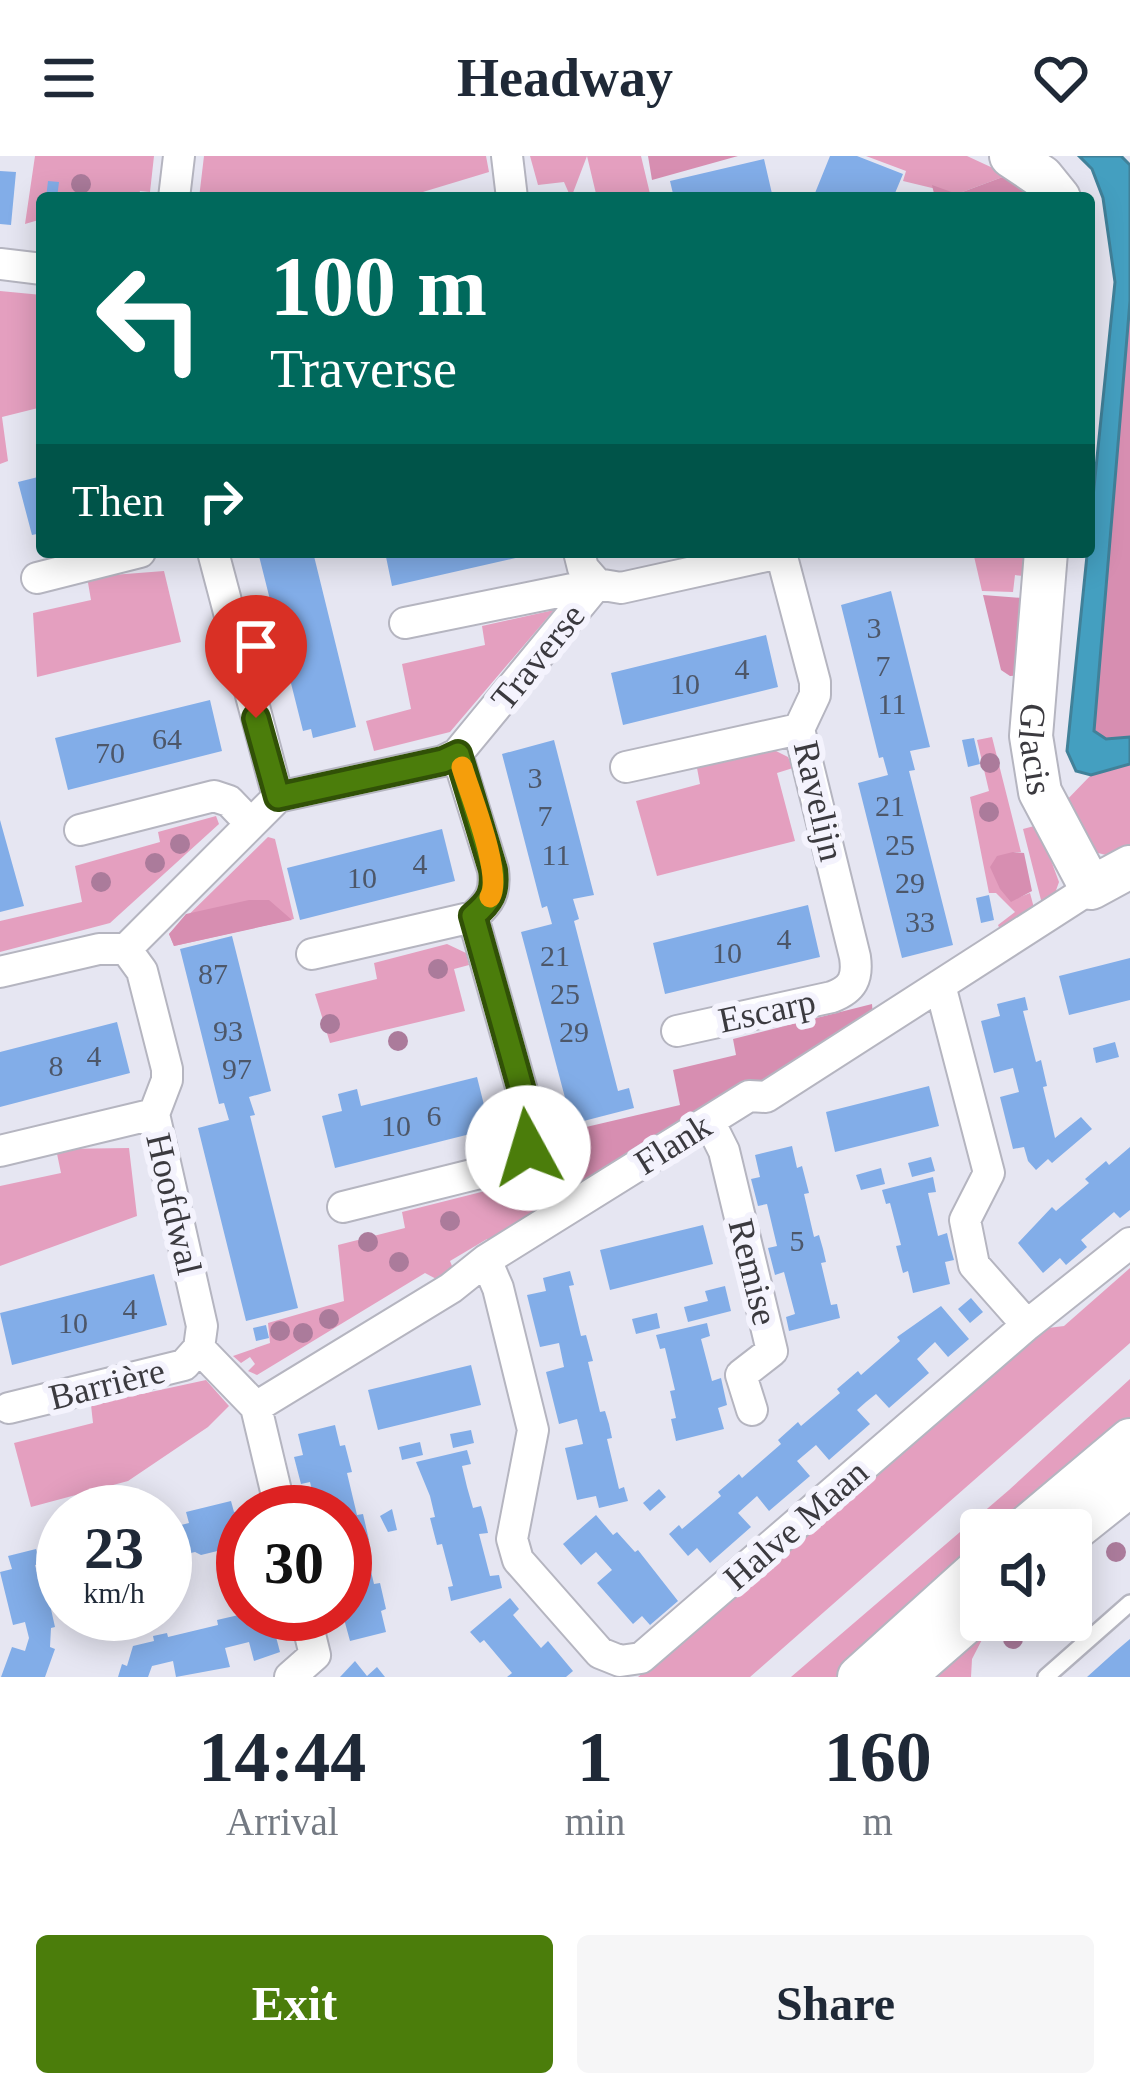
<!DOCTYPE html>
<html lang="en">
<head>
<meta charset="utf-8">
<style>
	body { margin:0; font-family:"Times New Roman",serif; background:#f6f6f7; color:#1f2937; height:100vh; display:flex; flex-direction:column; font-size:45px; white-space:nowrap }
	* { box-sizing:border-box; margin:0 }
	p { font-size:39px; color:#747a83 }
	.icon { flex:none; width:66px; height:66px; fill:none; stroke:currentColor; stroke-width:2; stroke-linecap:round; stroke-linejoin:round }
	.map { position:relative; height:1521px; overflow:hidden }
	.panel { display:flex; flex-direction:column; background:#fff; flex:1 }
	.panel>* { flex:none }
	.hud { position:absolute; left:36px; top:36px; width:1059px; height:366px; border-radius:12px; box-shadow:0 6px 30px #0003; background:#00695c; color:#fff; overflow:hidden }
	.buttons { position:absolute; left:960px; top:1353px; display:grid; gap:24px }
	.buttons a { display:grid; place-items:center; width:132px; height:132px; border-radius:12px; background:#fff; box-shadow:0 6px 30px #0003; font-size:60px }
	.speed { position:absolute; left:36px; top:1329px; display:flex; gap:24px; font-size:60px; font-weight:700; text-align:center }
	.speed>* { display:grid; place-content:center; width:156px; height:156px; border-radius:50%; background:#fff; box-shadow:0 6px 30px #0003; line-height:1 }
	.speed small { font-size:30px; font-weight:400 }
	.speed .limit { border:18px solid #d22; background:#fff; color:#111 }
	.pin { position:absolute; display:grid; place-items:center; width:102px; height:102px; color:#fff; margin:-123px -51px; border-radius:50% 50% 50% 0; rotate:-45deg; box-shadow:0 0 12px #0007 }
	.pin .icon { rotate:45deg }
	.me { position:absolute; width:132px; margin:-66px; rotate:354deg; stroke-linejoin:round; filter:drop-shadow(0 0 9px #0008) }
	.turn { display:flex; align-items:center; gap:42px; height:252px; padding:0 36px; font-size:54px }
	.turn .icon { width:156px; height:156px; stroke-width:2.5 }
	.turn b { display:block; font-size:84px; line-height:102px }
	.then { display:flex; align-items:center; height:114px; padding:0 36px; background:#0003; gap:24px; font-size:45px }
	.eta { display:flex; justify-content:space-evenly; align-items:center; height:204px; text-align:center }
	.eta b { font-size:72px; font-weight:700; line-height:84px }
	.button { display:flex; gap:24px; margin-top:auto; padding:24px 36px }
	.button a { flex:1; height:138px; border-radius:12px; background:#4b7d0b; color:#fff; font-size:48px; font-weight:700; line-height:138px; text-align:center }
	.button a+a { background:#f6f6f7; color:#1f2937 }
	header { display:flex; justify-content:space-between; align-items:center; height:156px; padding:0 36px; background:#fff; font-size:54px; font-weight:700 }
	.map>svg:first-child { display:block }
	.green { fill:#e49fbf }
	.forest { fill:#d78eb1 }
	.water { fill:#449fc0; stroke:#418199; stroke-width:3 }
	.building { fill:#82ade8 }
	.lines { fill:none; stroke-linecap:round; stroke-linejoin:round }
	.lane-casing { stroke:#b5b5c0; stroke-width:20 }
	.street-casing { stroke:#b5b5c0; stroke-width:34 }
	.secondary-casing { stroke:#b5b5c0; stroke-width:46 }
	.lane { stroke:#fff; stroke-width:15 }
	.street { stroke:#fff; stroke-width:30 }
	.secondary { stroke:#fff; stroke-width:42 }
	.tree { fill:#ab7b9b }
	.route-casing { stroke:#315107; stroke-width:30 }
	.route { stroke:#4b7d0b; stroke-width:21 }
	.slow { stroke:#f59e0b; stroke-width:21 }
	.labels { text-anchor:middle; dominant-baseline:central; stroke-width:12; stroke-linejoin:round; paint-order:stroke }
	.number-label { font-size:30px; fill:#4d5769 }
	.street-label { font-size:36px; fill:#3b3a3f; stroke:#f4f3fd }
</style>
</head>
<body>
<header><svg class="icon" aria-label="menu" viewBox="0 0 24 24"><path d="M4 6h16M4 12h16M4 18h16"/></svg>Headway<svg class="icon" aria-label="heart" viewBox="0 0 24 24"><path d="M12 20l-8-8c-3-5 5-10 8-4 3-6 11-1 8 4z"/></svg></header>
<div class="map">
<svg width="1130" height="1521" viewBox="0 0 1130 1521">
	<rect width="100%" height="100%" fill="#e6e6f2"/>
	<path class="green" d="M35 0H154L150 36 140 35 138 42H42V63L25 68Z
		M204 0H486L489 16 403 42H199Z
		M530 0H641L651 42H597L587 0 571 42 564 26 538 29Z
		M866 0H967L1008 19 957 38 903 25 906 15Z
		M0 135 42 139V251L2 261 8 305 0 308Z
		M973 396H1036L1023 420 1015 419 1013 436 982 435Z
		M164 415 181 486 37 521 33 457 91 444 87 421Z
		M554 454 450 576 374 595 366 565 411 553 402 508 485 489 482 470Z
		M992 581 1021 696H1013L1010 745 1030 737 1034 752 1002 778 998 769 1015 756 996 737H989L970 641 989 635 977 584Z
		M774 594 788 601 793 612 777 617 795 685 657 720 636 645 700 628 697 612Z
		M1130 608V693L1106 699 1090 695 1061 650 1091 619Z
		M216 660 219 668 110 767 0 796V765L82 746 75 710 160 686 158 676Z
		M1038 669 1059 726 1054 740 1042 748 1023 673Z
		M268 681 275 683 294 763 174 790 169 778Z
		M447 788 466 797 469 809 454 813 465 855 330 887 315 838 377 823 374 807Z
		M129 992 137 1060 0 1110V1030L61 1017 56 993Z
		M548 1019 555 1047 490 1087 487 1083 450 1105 452 1110 440 1125 425 1117 257 1219 248 1215 255 1208 250 1201 241 1207 233 1200 270 1187 268 1167 344 1145 338 1089 405 1072 402 1056Z
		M1130 1112V1187L750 1521H638L1032 1174 1064 1170Z
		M1130 1223V1275L1015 1374H981V1404L848 1521H791L1009 1334Z
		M206 1224 229 1250 208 1271 128 1325 31 1351 14 1287 93 1267 91 1249Z
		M987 1474 972 1503 971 1521H918Z"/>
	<path class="forest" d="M648 0H738L652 24Z
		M1008 19 1025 34 1024 42H935L932 29 957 38Z
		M1130 145V581L1106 584 1094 576Z
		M983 439 1022 442 1024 519 1010 520 1001 514Z
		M1013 696 1024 697 1032 735 1011 746 1000 733 990 711 997 700Z
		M249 744H269L292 764 174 790 169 778 186 758Z
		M872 848 873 860 767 927 567 1040 552 979 680 949 673 914 736 899 733 883Z"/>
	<path class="water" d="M1079 0H1121L1130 9V145L1094 575 1106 583 1130 581V608L1091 619 1076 615 1067 595 1115 126 1103 42 1092 13Z"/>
	<path class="building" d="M830 0H857L903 18 893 42H813Z
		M764 3 773 42H674L670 25Z
		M0 15 16 16 11 69 0 68Z
		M48 25 59 26 57 42H46Z
		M42 320V377L32 379 18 326Z
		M258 396H313L356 571 313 582 311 573 303 575Z
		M385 396H532L533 398 392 430Z
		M891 435 930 591 910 595 915 614 909 615 953 789 902 802 858 627 888 619 883 601 879 602 841 449Z
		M766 479 778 531 623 569 611 517Z
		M210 544 222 595 68 634 55 582Z
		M974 582 980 608 968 611 962 584Z
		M554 584 594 739 573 743 579 763 574 765 618 935 629 932 634 952 572 968 521 776 552 768 547 750 542 752 502 598Z
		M0 664 24 750 0 756Z
		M442 673 455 725 300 764 287 712Z
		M989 739 994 764 981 767 976 742Z
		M808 749 820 801 665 838 653 787Z
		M232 780 271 935 249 941 255 959 250 960 298 1152 246 1165 198 972 229 964 224 947 219 948 180 793Z
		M1130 802V844L1069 859 1059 820Z
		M1025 841 1028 854 1023 855 1036 906 1041 904 1047 930 1043 931 1055 982 1081 961 1092 973 1052 1007 1048 1003 1036 1014 1028 1005 1024 991 1013 993 1000 941 1019 936 1013 912 994 917 981 865 1000 860 997 848Z
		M117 866 130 917 0 951V896Z
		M1115 886 1119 901 1096 907 1093 892Z
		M477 921 490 973 335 1012 322 960 342 955 338 938 357 933 361 950Z
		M929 930 939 970 835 996 826 956Z
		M792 990 797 1012 802 1010 809 1037 804 1038 814 1081 819 1079 823 1093 826 1106 821 1107 831 1149 837 1148 840 1162 789 1175 786 1161 795 1158 784 1116 775 1119 768 1092 777 1090 767 1048 758 1050 751 1023 760 1021 755 999Z
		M1130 991V1054L1120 1062 1114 1056 1081 1084 1087 1091 1066 1109 1060 1102 1043 1117 1018 1087 1052 1051 1056 1055 1089 1027 1085 1023 1106 1005 1109 1009Z
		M931 1001 935 1015 912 1021 908 1007Z
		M881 1012 885 1028 861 1034 856 1019Z
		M933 1021 936 1036 928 1037 938 1080 947 1077 950 1090 954 1104 945 1106 950 1128 913 1137 908 1115 903 1117 896 1090 901 1089 890 1047 886 1048 882 1034Z
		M703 1069 713 1108 610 1134 600 1094Z
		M570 1115 574 1129 569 1130 581 1180 586 1179 593 1205 588 1206 600 1256 605 1255 609 1268 612 1282 607 1283 619 1333 624 1331 628 1345 599 1352 596 1340 577 1344 565 1292 583 1288 580 1275 577 1263 559 1268 546 1216 564 1211 559 1187 540 1191 527 1139 546 1135 543 1122Z
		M154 1118 167 1169 12 1209 0 1157Z
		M725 1130 731 1155 688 1166 684 1151 708 1145 705 1135Z
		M971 1142 983 1156 970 1167 958 1153Z
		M941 1150 969 1183 948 1201 935 1186 917 1203 929 1217 889 1252 876 1238 866 1246 857 1254 870 1268 829 1304 816 1289 797 1305 810 1320 769 1355 757 1340 738 1357 751 1371 710 1407 697 1392 688 1400 669 1378 679 1369 682 1373 721 1340 718 1336 739 1318 742 1322 781 1288 778 1284 798 1266 801 1270 840 1237 837 1233 858 1215 861 1219 900 1185 897 1181Z
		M657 1157 660 1172 636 1178 632 1163Z
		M707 1167 710 1180 701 1183 712 1225 721 1222 727 1249 718 1252 724 1273 676 1285 671 1263 676 1262 670 1235 675 1234 665 1192 660 1193 656 1179Z
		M266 1169 269 1182 256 1185 253 1172Z
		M471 1209 481 1249 378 1274 368 1234Z
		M335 1269 340 1290 345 1289 352 1316 347 1317 357 1359 363 1358 369 1384 364 1386 374 1428 380 1427 386 1453 381 1455 386 1476 350 1485 344 1463 335 1466 333 1458H345V1356H317L310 1326 301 1328 294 1301 303 1299 298 1278Z
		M471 1274 474 1287 453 1292 450 1278Z
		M420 1286 423 1299 402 1304 399 1291Z
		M467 1294 471 1308 462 1310 467 1331 473 1352 481 1350 485 1364 488 1377 479 1378 490 1420 499 1419 502 1432 451 1445 448 1431 453 1430 442 1388 437 1389 430 1362 435 1361 430 1340 416 1306Z
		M659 1333 666 1341 650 1355 643 1347Z
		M231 1345 234 1356 243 1354V1384L238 1390 201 1399 195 1396 170 1402 169 1397 165 1398V1373L189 1367 186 1356Z
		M392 1353 397 1374 388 1376 380 1360Z
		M596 1359 613 1379 617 1376 635 1396 638 1394 678 1445 650 1469 642 1460 633 1468 597 1427 612 1414 596 1396 581 1409 563 1388Z
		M36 1393 40 1408 35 1409 41 1432 46 1431 55 1471 51 1472 50 1491 55 1493 45 1521H1L12 1491 25 1495 29 1482 25 1466 13 1469 0 1416 12 1413 8 1400Z
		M510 1442 519 1453 513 1459 541 1492 548 1485 573 1515 566 1521H507L512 1517 484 1484 480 1487 470 1476Z
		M243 1458 244 1463 270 1458 280 1496 254 1505 249 1486 225 1492 230 1511 176 1521 173 1505 152 1510 148 1521H118L122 1508 127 1510 133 1490 154 1485 153 1480 167 1477 168 1481 218 1469 217 1464Z
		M1130 1483V1521H1087L1117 1494Z
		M355 1505 367 1520 377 1511 385 1521H340Z"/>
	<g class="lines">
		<g class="lane-casing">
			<path id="lane" d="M1046 1521 1130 1447"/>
		</g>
		<g class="street-casing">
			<path id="street" d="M507 0 512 42
				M174 42 179 0
				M0 108 42 113
				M213 396 278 641 126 793 142 815 167 913V924L154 958 202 1170 199 1192 256 1251
				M579 396 583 412 597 428
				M37 422 140 396
				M405 467 597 428
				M626 611 799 573
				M278 641 443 605 457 598 597 428 621 432 784 396
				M80 674 214 640 229 645 251 668
				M312 798 473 761
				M0 816 99 793H126
				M677 875 832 841C853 833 858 822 855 801L799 573 815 539V526L781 397
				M709 965 724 995 772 1195 741 1219 752 1254
				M0 995 154 958
				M343 1051 512 1009 528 992 532 970 473 761C490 746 496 736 493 714L457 598
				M486 1104 498 1132 533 1274 512 1383 518 1404 600 1497 620 1505 641 1502 1027 1169 974 1109 965 1064 989 1017 940 829
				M1027 1169 1130 1087
				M256 1251 451 1132 486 1104 749 940 766 941 1091 732
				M256 1251 281 1356
				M9 1252 184 1209 199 1192
				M290 1521 315 1499 305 1458"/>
		</g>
		<g class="secondary-casing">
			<g id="secondary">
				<path d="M1011 0 1042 21 1059 42"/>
				<path id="s1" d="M1046 396 1031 580 1040 636 1091 732 1130 711"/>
				<path d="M1023 1374 1130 1284"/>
				<path d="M1071 1376 1130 1329"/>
				<path d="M859 1521 981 1411"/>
				<path d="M903 1521 981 1453"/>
			</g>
		</g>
		<use href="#lane" class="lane"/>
		<use href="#street" class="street"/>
		<use href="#secondary" class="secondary"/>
	</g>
	<g class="tree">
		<circle cx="81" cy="28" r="10"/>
		<circle cx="990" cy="607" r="10"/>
		<circle cx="989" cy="656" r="10"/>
		<circle cx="180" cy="688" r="10"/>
		<circle cx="155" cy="707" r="10"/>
		<circle cx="101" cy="726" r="10"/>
		<circle cx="438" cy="813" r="10"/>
		<circle cx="330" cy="868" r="10"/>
		<circle cx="398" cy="885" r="10"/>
		<circle cx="450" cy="1065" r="10"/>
		<circle cx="368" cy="1086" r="10"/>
		<circle cx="399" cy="1106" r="10"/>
		<circle cx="329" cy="1163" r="10"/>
		<circle cx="280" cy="1175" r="10"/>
		<circle cx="303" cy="1177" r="10"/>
		<circle cx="1116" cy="1396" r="10"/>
		<circle cx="1013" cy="1483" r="10"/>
	</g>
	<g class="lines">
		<g class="route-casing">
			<path id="route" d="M256 562 278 641 443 605 458 598 493 714C496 736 490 746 473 760L532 970 528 992"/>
		</g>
		<use href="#route" class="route"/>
		<path class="slow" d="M462 611C470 638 503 719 490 741"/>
	</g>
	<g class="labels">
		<g class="number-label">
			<text x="874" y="471">3</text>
			<text x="883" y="509">7</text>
			<text x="742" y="512">4</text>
			<text x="685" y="527">10</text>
			<text x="892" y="547">11</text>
			<text x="167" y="582">64</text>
			<text x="110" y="596">70</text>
			<text x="535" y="621">3</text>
			<text x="890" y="649">21</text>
			<text x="545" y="659">7</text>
			<text x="900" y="688">25</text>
			<text x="556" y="698">11</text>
			<text x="420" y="707">4</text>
			<text x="362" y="721">10</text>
			<text x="910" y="726">29</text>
			<text x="920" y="765">33</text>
			<text x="784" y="782">4</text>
			<text x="727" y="796">10</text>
			<text x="555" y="799">21</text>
			<text x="213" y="817">87</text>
			<text x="565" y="837">25</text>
			<text x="228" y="874">93</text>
			<text x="574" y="875">29</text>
			<text x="94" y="899">4</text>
			<text x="56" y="909">8</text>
			<text x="237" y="912">97</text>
			<text x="434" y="959">6</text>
			<text x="396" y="969">10</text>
			<text x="797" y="1084">5</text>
			<text x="130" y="1152">4</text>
			<text x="73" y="1166">10</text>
		</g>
		<g class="street-label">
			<text transform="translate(538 501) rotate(-51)">Traverse</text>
			<text stroke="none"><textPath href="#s1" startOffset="198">Glacis</textPath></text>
			<text transform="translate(819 645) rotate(77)">Ravelijn</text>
			<text transform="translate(767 855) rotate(-12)">Escarp</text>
			<text transform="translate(673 988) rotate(-32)">Flank</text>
			<text transform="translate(174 1048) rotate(77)">Hoofdwal</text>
			<text transform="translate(753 1116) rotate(76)">Remise</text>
			<text transform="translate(107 1228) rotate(-14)">Barrière</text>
			<text transform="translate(796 1369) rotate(-41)">Halve Maan</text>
		</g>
	</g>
</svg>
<div class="buttons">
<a><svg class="icon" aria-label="sound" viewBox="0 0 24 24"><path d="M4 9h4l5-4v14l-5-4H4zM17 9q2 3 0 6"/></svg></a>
</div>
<div class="speed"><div>23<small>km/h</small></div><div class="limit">30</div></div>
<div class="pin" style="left:256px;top:562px;background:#d93025"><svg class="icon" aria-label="arrive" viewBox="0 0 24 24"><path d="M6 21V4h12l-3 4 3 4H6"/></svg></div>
<svg class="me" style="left:528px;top:992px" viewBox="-20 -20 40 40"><circle r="19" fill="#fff"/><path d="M0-13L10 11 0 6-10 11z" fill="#4b7d0b"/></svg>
<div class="hud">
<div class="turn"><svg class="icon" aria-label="left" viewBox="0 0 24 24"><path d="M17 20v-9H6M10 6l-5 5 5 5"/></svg><div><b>100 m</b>Traverse</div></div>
<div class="then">Then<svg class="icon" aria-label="right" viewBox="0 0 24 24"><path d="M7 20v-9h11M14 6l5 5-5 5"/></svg></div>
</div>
</div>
<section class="panel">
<div class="eta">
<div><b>14:44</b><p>Arrival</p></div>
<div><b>1</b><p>min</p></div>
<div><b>160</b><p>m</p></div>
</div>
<div class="button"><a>Exit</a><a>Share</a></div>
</section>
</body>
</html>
